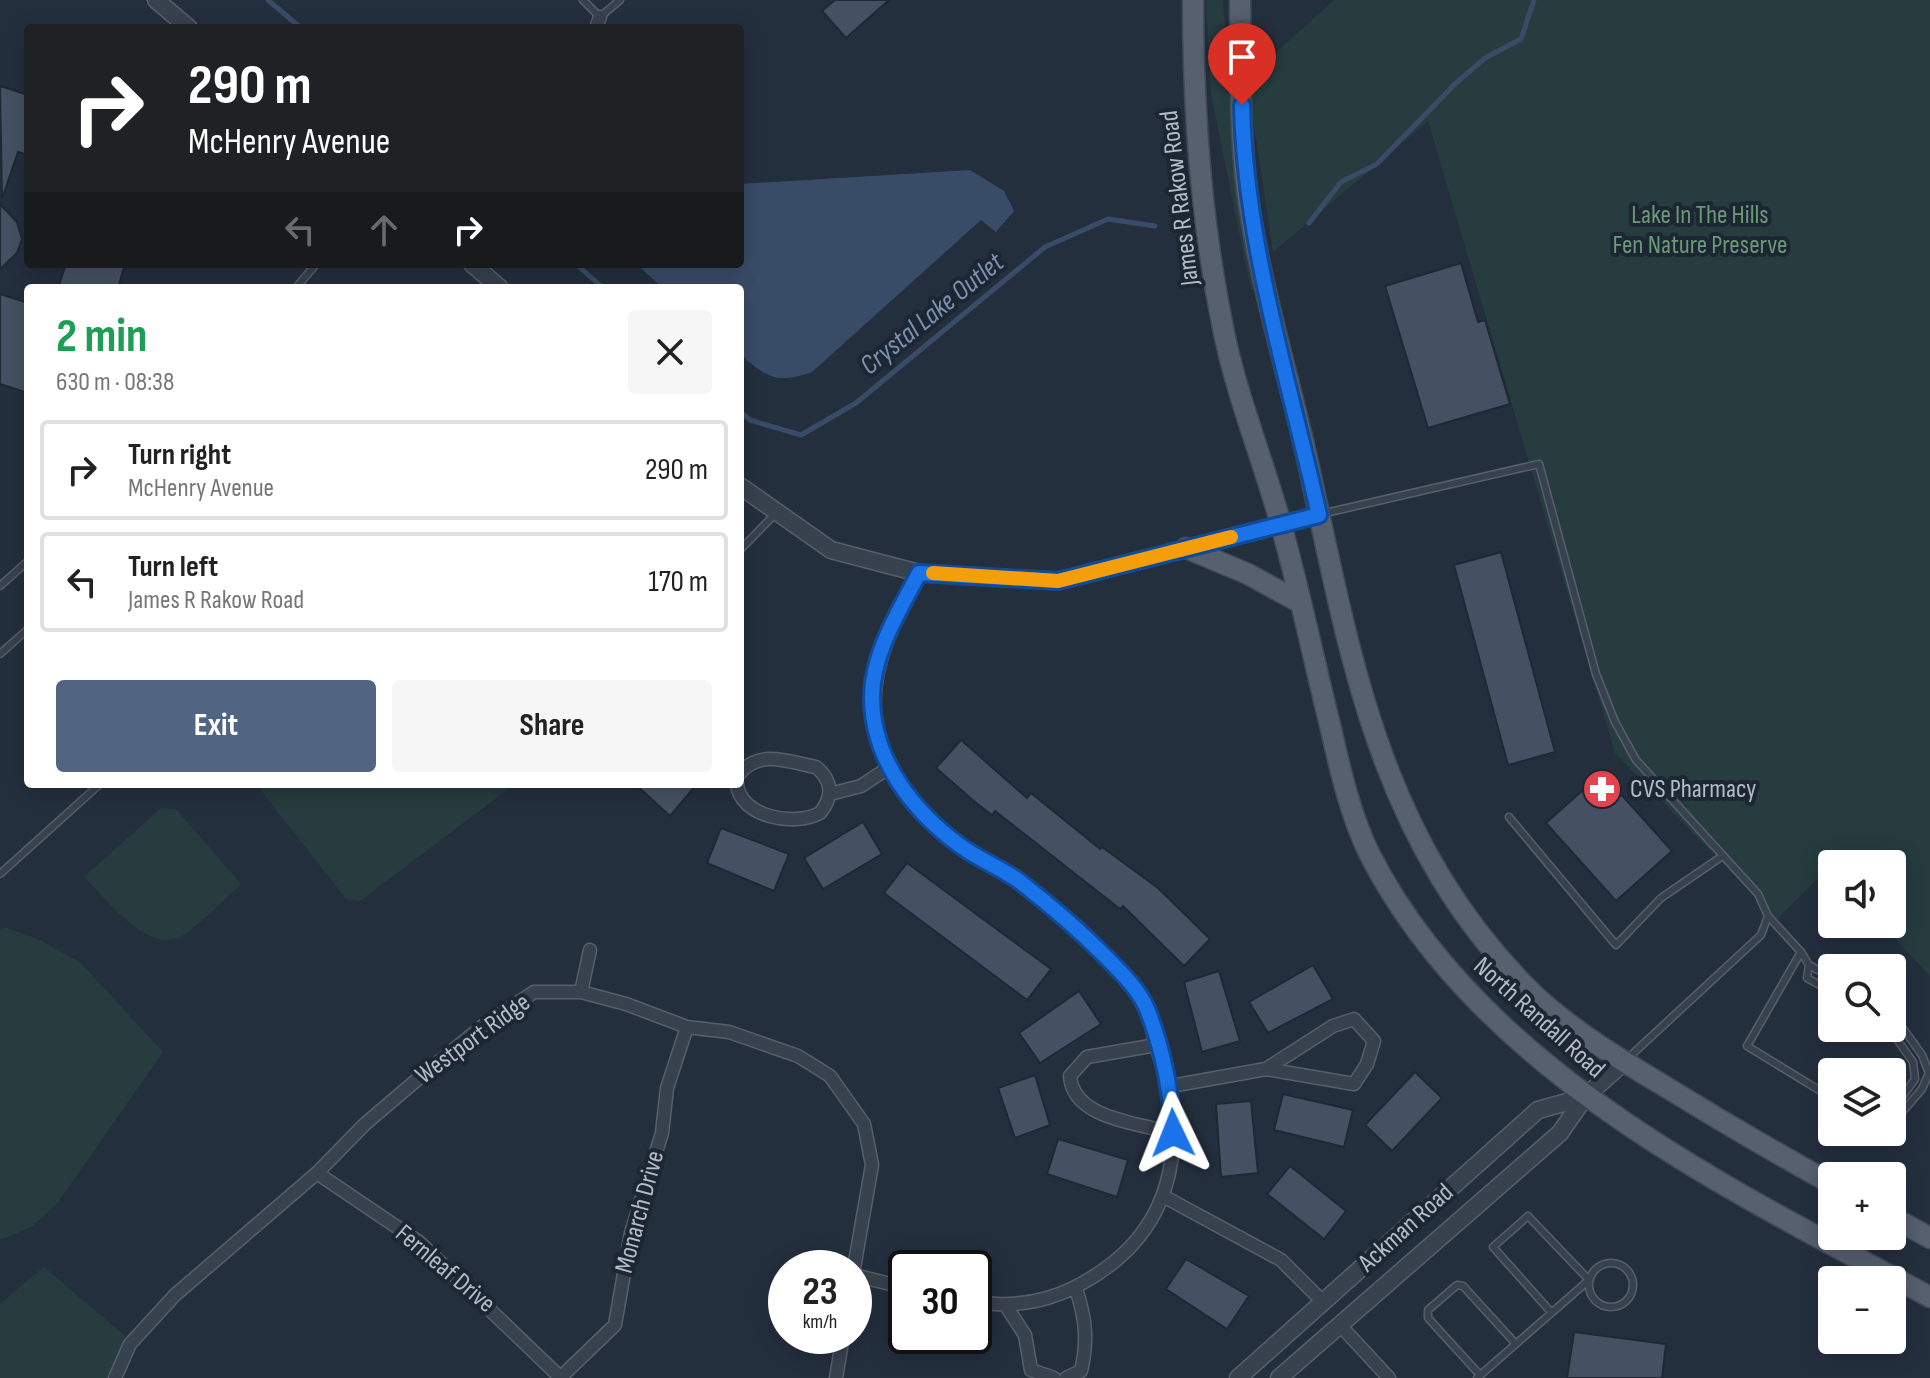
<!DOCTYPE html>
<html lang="en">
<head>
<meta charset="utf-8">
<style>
	body { margin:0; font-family:"Sofia Sans Condensed",sans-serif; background:#f6f6f6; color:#222; height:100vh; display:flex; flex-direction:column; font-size:30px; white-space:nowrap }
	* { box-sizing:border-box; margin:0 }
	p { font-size:26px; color:#767676 }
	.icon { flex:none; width:44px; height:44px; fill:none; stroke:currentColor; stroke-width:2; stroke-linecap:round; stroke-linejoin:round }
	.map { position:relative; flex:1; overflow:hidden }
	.panel { position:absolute; left:24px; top:284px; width:720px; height:504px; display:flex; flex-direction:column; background:#fff; border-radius:8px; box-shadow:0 4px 20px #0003 }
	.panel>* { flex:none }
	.top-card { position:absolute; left:24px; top:24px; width:720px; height:244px; border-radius:8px; box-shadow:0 4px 20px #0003; background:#202124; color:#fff; overflow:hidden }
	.controls { position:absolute; left:1818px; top:850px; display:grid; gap:16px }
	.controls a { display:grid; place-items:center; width:88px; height:88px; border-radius:8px; background:#fff; box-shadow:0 4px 20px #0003; font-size:40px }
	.speed { position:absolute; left:768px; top:1250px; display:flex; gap:16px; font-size:40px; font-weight:700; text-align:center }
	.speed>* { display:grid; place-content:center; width:104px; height:104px; border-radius:50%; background:#fff; box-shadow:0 4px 20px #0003; line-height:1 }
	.speed small { font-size:20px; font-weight:400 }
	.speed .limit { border:4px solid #111; border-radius:12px; background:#fff; color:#111 }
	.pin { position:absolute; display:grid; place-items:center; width:68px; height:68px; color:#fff; margin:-82px -34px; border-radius:50% 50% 50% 0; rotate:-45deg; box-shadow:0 0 8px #0007 }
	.pin .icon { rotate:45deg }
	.me { position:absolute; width:88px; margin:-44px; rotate:358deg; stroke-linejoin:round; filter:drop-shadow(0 0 6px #0008) }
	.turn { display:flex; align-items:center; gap:28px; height:168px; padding:0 32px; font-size:36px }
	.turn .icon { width:104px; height:104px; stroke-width:2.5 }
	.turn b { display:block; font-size:56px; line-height:68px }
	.lanes { display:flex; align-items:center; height:76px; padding:0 32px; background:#0003; justify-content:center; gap:40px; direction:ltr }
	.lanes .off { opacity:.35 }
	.round { display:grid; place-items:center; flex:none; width:84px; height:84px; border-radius:8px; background:#f6f6f6 }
	.headline { display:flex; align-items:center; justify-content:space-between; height:136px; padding:0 32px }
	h1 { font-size:48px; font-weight:700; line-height:60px; color:#1e9e55 }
	.cta { display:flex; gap:16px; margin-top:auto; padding:16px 32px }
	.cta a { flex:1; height:92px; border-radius:8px; background:#516482; color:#fff; font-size:32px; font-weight:700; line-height:92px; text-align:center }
	.cta a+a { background:#f6f6f6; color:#222 }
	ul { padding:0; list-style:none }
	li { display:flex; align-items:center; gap:24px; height:100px; margin:0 16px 12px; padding:0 16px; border:4px solid #e0e0e0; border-radius:8px }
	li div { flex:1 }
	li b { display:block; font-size:30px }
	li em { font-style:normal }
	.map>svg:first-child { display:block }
	.green { fill:#263c3f }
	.water { fill:#394c67 }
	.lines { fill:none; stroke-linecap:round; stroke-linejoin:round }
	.stream { stroke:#394c67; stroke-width:5 }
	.building { fill:#455162; stroke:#1f2835; stroke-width:2 }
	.service-casing { stroke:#565f6c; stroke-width:9 }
	.minor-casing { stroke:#565f6c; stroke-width:15 }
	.tertiary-casing { stroke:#565f6c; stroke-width:19 }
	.primary-casing { stroke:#414a57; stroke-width:23 }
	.service { stroke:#38414e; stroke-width:6 }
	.minor { stroke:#38414e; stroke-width:12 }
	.tertiary { stroke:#38414e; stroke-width:16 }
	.primary { stroke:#56606e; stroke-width:20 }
	.route-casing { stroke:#114b97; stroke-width:20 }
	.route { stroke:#1a73e8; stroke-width:14 }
	.slow { stroke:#f59e0b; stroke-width:14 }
	.labels { text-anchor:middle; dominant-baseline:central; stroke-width:8; stroke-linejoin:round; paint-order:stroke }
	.street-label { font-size:26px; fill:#b4bcc9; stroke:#1d2633 }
	.park-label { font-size:26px; fill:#6b9a76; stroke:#1d2633 }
	.poi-label { font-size:26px; fill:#b4bcc9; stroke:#1d2633; text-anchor:start }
	.water-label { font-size:28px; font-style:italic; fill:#7c92b1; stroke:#1d2633 }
</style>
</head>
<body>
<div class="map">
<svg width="1930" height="1378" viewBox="0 0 1930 1378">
	<rect width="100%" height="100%" fill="#242f3e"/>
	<path class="green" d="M1206 0H1223L1234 149 1254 289 1251 290 1211 94Z
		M1334 0H1930V976L1881 924H1892V864H1832V871L1828 868 1777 919 1615 753 1428 121 1273 252 1247 79Z
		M256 784H515L360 901 346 899Z
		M161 808 176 809 241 884C223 900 205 920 185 934 150 959 106 898 84 877Z
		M7 928 38 939 81 963 163 1052 56 1205 31 1227 3 1239H0V929Z
		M44 1267 125 1336 111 1378H0V1304Z"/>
	<path class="water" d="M970 170 1004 191 1014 211 996 232 981 220 812 372C777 384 767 378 740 354V288H663L636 264H740V184Z"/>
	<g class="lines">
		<path class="stream" d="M268 0 301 28
			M1309 223 1341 182 1377 164 1455 84 1485 58 1521 39 1534 0
			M576 264 603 288
			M740 411 750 420 801 435 856 403 1045 247 1108 219 1155 226"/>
	</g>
	<path class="building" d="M835 0H889L846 38 822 11Z
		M0 86 28 95V155L18 152 2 199Z
		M0 204 17 222 22 239 17 253 0 269Z
		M1461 263 1478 322 1485 320 1510 404 1428 428 1385 286Z
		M66 264H125L118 288H58Z
		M0 294 28 303V393L0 384Z
		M1501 552 1555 752 1508 765 1454 565Z
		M961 740 1027 798 1031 793 1100 849 1102 847 1158 888 1210 939 1184 966 1123 906 1120 909 995 811 992 815 975 802 936 768Z
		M1602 773 1672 851 1616 901 1546 823Z
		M635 784H697L670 816Z
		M863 822 882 854 823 889 804 858Z
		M721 828 789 854 774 891 707 863Z
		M907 863 1051 969 1027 1000 884 893Z
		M1313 965 1333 999 1268 1033 1249 1002Z
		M1219 971 1240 1041 1202 1052 1184 982Z
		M1079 991 1101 1024 1040 1063 1019 1033Z
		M1415 1072 1442 1098 1392 1151 1365 1125Z
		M1035 1075 1050 1125 1015 1138 998 1088Z
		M1283 1094 1353 1110 1344 1147 1274 1130Z
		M1251 1101 1258 1173 1221 1177 1216 1104Z
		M1058 1139 1128 1160 1117 1197 1047 1174Z
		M1290 1166 1346 1211 1324 1239 1267 1194Z
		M1186 1259 1249 1296 1227 1329 1166 1289Z
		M1574 1332 1666 1344 1662 1378H1567Z"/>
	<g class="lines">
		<g class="service-casing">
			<path id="service" d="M583 0 600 17 620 0
				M296 288 316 264
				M1321 514 1539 464 1596 674 1615 722 1636 760 1758 894 1768 916 1761 935 1627 1059
				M740 550 776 513
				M0 586 28 561
				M0 654 28 629
				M1509 817 1616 945 1661 898 1721 857
				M0 874 100 784
				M1768 916 1801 952 1747 1046 1832 1098
				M1801 952 1809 965 1832 978
				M1809 965 1807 978 1832 992
				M1892 1013 1922 1055 1929 1073 1922 1089 1892 1124
				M1889 1028 1913 1062 1915 1079 1892 1111
				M1589 1285a22 22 0 1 1 44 0a22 22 0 1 1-44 0Z
				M1480 1375 1428 1318V1310L1457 1285 1463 1286 1515 1343
				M1477 1378 1589 1280 1528 1216 1493 1247 1550 1311"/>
		</g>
		<g class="minor-casing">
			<path id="minor" d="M596 28 600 17
				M919 573C888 636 860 683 883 755 894 790 932 825 961 846 978 859 1000 867 1018 880 1057 909 1125 964 1146 1007 1151 1017 1152 1031 1155 1042 1165 1076 1171 1088 1173 1124 1175 1179 1157 1227 1114 1262 1071 1296 1028 1310 974 1302
				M737 784C740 817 794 827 820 813 834 796 832 780 816 767 789 762 760 749 740 773
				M830 794 861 786 888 768
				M581 992 590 950
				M1354 1019 1374 1041 1367 1064 1354 1084 1266 1069 1333 1026Z
				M1156 1045 1087 1057 1070 1076C1073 1119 1138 1123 1173 1133
				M1171 1086 1266 1069
				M317 1173 419 1242 561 1378
				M1163 1196 1281 1260 1323 1302
				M854 1275 906 1288
				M1006 1306 1025 1335 1031 1370 1054 1378
				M1339 1324 1389 1378
				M561 1377 615 1325 631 1233 662 1133 667 1088 687 1027
				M115 1378 130 1344 175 1295 317 1173 365 1124 419 1078 484 1025 534 992H581L626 1004 687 1027 729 1032 798 1056 830 1076 864 1124 872 1165 854 1268
				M836 1378 843 1336
				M1066 1378 1081 1371C1088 1341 1086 1319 1076 1289"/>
		</g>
		<g class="tertiary-casing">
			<path id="tertiary" d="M156 0 189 28
				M472 264 500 288
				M740 486 831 550 919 573 1058 581 1319 515
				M1238 1378 1538 1110 1585 1097
				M1279 1378 1560 1133 1585 1097 1624 1062"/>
		</g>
		<g class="primary-casing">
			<path id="primary" d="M1193 0C1193 109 1201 221 1223 328 1236 394 1262 457 1280 521 1299 588 1313 657 1330 725 1340 769 1350 815 1370 855 1480 1070 1727 1188 1930 1297
				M1240 0C1241 63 1239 128 1247 191 1259 280 1286 367 1306 454 1350 652 1376 832 1523 984 1564 1026 1616 1057 1666 1087 1721 1121 1776 1153 1832 1184
				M1186 548 1248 574 1301 603
				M1892 1217 1930 1238"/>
		</g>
		<use href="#service" class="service"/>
		<use href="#minor" class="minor"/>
		<use href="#tertiary" class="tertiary"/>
		<use href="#primary" class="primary"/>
	</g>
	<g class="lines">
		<g class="route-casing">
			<path id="route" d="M1173 1133C1171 1091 1163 1049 1147 1009 1140 991 1120 971 1106 957 1079 930 1050 905 1019 881 1001 868 980 860 962 847 913 812 872 759 872 697 872 653 900 610 919 573L1058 581 1319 515C1289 379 1245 245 1242 105"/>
		</g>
		<use href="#route" class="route"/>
		<path class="slow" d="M933 573 1058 581 1231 537"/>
	</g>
	<defs>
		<g id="pharmacy-disc" transform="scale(2)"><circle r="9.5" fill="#e0444e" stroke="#1d2633"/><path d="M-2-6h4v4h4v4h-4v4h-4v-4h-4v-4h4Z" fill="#fff"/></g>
	</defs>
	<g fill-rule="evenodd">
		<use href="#pharmacy-disc" x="1602" y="789"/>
	</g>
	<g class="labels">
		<g class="street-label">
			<text transform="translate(1180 198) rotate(-97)">James R Rakow Road</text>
			<text transform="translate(1539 1018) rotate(42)">North Randall Road</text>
			<text transform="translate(473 1039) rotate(-36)">Westport Ridge</text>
			<text transform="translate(640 1212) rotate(-75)">Monarch Drive</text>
			<text transform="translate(1406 1228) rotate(-42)">Ackman Road</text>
			<text transform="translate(445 1269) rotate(40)">Fernleaf Drive</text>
		</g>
		<g class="park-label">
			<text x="1700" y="215">Lake In The Hills<tspan x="1700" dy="30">Fen Nature Preserve</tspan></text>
		</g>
		<g class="poi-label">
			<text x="1630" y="789">CVS Pharmacy</text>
		</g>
		<g class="water-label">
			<text transform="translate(932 314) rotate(-39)">Crystal Lake Outlet</text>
		</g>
	</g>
</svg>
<div class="controls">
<a><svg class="icon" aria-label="sound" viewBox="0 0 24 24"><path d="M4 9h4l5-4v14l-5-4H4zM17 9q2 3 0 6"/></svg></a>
<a><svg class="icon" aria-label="search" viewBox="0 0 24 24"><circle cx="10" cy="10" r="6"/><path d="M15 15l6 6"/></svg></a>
<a><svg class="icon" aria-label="layers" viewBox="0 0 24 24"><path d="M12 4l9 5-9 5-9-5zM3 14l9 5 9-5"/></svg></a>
<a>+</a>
<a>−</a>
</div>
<div class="speed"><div>23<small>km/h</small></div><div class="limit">30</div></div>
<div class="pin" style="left:1242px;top:105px;background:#d93025"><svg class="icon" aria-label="arrive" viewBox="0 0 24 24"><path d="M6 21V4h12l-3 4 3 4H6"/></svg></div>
<svg class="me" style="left:1173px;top:1133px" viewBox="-20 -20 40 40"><path d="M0-17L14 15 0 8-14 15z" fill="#1a73e8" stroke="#fff" stroke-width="4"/></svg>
<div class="top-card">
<div class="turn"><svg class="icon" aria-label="right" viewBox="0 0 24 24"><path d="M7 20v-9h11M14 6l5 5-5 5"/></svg><div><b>290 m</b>McHenry Avenue</div></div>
<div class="lanes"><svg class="icon off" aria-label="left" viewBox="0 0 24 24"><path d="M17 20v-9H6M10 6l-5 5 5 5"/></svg><svg class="icon off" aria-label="ahead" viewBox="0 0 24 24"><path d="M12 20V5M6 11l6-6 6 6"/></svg><svg class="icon" aria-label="right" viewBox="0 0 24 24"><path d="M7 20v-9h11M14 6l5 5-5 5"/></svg></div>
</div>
<section class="panel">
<div class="headline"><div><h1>2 min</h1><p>630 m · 08:38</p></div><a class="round"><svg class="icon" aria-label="close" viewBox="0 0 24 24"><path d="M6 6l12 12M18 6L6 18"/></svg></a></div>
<ul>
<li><svg class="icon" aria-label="right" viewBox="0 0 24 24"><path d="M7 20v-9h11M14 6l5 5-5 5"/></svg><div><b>Turn right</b><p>McHenry Avenue</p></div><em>290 m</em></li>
<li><svg class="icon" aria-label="left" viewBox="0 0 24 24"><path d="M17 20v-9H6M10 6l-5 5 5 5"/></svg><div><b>Turn left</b><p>James R Rakow Road</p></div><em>170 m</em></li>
</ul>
<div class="cta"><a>Exit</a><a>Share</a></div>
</section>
</div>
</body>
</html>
